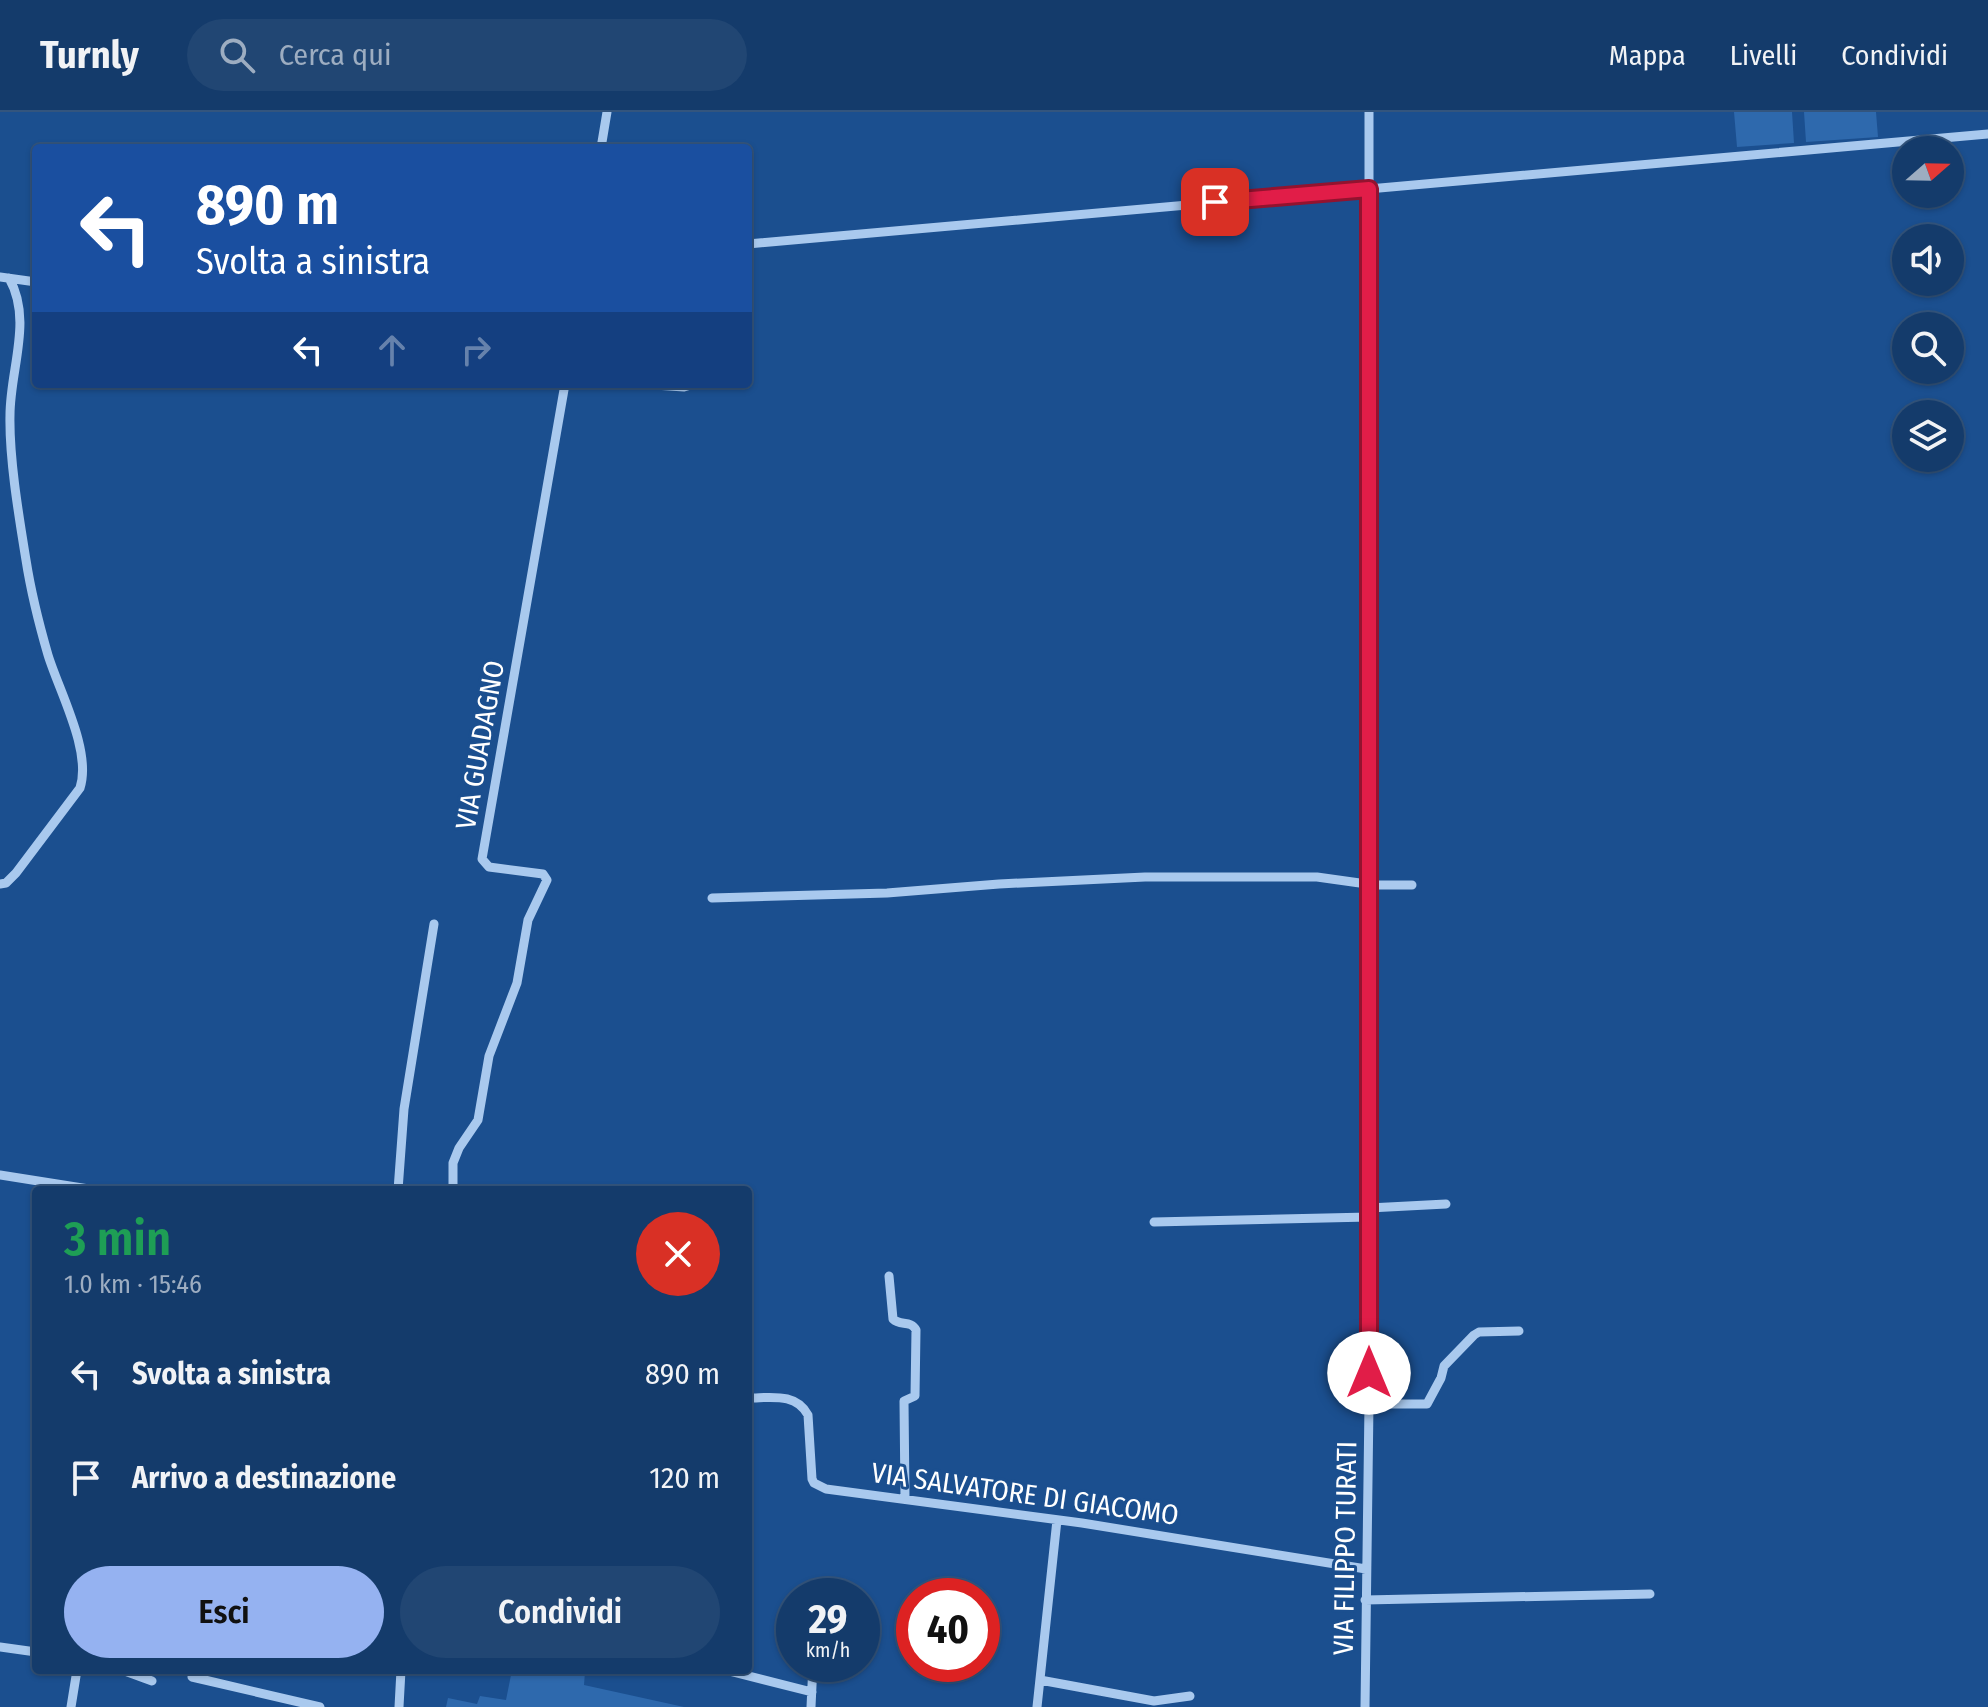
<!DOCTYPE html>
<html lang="it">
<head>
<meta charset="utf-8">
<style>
	body { margin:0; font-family:"Fira Sans Condensed",sans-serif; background:#214673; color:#f1f3f6; height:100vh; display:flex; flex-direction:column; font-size:30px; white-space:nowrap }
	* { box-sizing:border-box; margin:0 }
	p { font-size:26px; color:#9dadc1 }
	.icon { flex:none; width:44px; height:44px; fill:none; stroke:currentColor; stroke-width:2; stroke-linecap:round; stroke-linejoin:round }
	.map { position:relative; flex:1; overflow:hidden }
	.panel { position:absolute; left:32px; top:1074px; width:720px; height:488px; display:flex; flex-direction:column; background:#143b6b; border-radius:8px; box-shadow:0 2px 6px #0004,0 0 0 2px #33557e }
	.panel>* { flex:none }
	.banner { position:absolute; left:32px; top:32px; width:720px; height:244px; border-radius:8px; box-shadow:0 2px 6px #0004,0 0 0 2px #33557e; background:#1a4fa0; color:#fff; overflow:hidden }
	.needle { width:52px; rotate:70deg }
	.tools { position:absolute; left:1892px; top:24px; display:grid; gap:16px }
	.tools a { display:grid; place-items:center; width:72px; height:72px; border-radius:50%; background:#143b6b; box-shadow:0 2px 6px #0004,0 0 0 2px #33557e; font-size:40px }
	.speed { position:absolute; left:776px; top:1466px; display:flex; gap:16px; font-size:40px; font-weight:700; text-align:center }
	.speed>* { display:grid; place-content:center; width:104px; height:104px; border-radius:50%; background:#143b6b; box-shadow:0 2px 6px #0004,0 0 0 2px #33557e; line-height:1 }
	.speed small { font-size:20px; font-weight:400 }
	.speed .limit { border:12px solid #d22; background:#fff; color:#111 }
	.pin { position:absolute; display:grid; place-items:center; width:68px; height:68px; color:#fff; margin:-34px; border-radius:16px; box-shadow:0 4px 12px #0006 }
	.me { position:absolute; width:88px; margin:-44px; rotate:0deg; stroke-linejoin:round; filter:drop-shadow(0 0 6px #0008) }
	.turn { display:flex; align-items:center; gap:28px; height:168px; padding:0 32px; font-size:36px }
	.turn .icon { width:104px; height:104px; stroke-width:2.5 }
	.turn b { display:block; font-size:56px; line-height:68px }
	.lanes { display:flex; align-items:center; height:76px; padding:0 32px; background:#0003; justify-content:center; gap:40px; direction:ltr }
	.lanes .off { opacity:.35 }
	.round { display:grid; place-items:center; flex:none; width:84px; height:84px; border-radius:42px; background:#214673 }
	.head { display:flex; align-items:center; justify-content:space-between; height:136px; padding:0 32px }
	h1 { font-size:48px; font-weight:600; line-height:60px; color:#1e9e55 }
	.button { display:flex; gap:16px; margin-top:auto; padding:16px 32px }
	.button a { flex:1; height:92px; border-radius:48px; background:#95b2f1; color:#111; font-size:32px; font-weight:600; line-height:92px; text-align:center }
	.button a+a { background:#214673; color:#f1f3f6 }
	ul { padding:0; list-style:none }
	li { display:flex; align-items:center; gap:24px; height:104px; padding:0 32px }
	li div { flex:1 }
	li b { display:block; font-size:30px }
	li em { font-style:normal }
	header { display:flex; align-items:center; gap:48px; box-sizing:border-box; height:112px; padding:0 40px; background:#143b6b; border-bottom:2px solid #33557e }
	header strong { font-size:38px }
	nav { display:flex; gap:44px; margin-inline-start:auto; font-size:28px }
	.search { width:560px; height:72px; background:#214673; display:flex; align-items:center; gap:20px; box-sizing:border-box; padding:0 28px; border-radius:44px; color:#9dadc1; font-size:30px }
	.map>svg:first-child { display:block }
	.green { fill:#2e69ad }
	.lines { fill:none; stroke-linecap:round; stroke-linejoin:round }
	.minor { stroke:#a9c9ee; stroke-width:9 }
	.route-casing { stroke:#92132f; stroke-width:20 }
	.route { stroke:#e11d48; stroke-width:14 }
	.labels { text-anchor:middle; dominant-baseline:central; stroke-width:6; stroke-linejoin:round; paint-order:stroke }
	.street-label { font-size:28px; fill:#fff; stroke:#1b4f8f }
</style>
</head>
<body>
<header>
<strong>Turnly</strong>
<div class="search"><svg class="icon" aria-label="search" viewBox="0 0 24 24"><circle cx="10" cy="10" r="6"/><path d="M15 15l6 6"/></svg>Cerca qui</div>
<nav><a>Mappa</a><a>Livelli</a><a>Condividi</a></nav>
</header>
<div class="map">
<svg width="1988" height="1595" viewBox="0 0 1988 1595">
	<rect width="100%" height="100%" fill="#1b4f8f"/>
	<path class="green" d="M1734 0H1792L1794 31 1737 35Z
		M1804 0H1876L1878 25 1806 30Z
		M512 1558 539 1563 540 1558 585 1560 584 1573 684 1595H446L448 1586 477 1592 480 1584 506 1588Z"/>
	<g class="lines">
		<path class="minor" d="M601 36 607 0
			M748 132 1988 22
			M0 165 36 170
			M640 272 684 275 694 272
			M0 772 6 771 16 761 80 676C92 639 59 579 48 543 39 512 31 480 26 448 19 405 9 346 10 303 10 257 33 208 9 166
			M712 786 887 781 999 772 1145 765H1317L1374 773H1412
			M0 1063 95 1078
			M398 1078 404 997 434 812
			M453 1078V1051L459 1036 478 1008 489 944 517 871 528 808 547 768 543 762 489 755 482 747 565 272
			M1369 1096 1446 1092
			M1154 1110 1369 1105
			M889 1164 893 1207C900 1214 911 1208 916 1218L915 1284 904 1289 905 1387
			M748 1286C770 1286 796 1280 808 1303L812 1367 814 1371 826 1377 1082 1411 1366 1457
			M1369 1292H1427L1441 1266 1444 1254 1474 1223 1479 1220 1519 1219
			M1365 1488 1650 1482
			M0 1535 36 1540
			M122 1558 152 1569
			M725 1558 812 1580
			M192 1565 320 1595
			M1040 1568 1154 1589 1190 1584
			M71 1595 77 1558
			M399 1595 401 1558
			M811 1595 813 1552
			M1037 1595 1057 1408
			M1365 1595 1369 1292V0"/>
	</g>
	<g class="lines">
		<g class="route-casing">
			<path id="route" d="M1215 90 1369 77V1261"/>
		</g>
		<use href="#route" class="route"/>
	</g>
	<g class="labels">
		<g class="street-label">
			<text transform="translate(480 633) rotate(-80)">VIA GUADAGNO</text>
			<text transform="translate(1025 1382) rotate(8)">VIA SALVATORE DI GIACOMO</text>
			<text transform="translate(1345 1436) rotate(-89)">VIA FILIPPO TURATI</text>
		</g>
	</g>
</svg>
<div class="tools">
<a><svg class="needle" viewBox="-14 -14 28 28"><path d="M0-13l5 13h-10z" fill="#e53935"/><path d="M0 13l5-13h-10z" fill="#9dadc1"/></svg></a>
<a><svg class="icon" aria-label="sound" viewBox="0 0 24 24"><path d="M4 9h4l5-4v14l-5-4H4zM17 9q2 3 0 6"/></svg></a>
<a><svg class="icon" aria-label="search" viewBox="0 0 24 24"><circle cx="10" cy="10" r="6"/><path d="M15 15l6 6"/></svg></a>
<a><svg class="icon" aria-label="layers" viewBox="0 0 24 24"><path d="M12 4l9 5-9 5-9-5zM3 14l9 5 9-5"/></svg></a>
</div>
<div class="speed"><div>29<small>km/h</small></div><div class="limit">40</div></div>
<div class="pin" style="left:1215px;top:90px;background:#d93025"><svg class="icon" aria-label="arrive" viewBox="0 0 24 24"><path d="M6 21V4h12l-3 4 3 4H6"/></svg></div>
<svg class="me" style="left:1369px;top:1261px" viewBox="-20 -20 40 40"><circle r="19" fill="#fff"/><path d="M0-13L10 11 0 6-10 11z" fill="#e11d48"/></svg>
<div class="banner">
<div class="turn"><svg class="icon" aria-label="left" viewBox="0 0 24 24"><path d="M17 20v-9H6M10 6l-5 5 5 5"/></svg><div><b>890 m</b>Svolta a sinistra</div></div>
<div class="lanes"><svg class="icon" aria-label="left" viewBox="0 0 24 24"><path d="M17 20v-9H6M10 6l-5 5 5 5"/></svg><svg class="icon off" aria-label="ahead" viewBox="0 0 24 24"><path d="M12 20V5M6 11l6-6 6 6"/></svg><svg class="icon off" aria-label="right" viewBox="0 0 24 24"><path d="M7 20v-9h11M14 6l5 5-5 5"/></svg></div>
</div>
<section class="panel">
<div class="head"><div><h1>3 min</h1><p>1.0 km · 15:46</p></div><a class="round" style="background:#d93025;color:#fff"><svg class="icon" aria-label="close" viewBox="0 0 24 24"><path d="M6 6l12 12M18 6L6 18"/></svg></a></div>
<ul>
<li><svg class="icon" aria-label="left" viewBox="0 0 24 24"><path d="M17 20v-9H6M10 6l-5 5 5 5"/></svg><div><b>Svolta a sinistra</b></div><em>890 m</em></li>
<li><svg class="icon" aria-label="arrive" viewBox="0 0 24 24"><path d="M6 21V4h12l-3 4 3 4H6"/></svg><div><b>Arrivo a destinazione</b></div><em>120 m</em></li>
</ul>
<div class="button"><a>Esci</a><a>Condividi</a></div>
</section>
</div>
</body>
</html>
